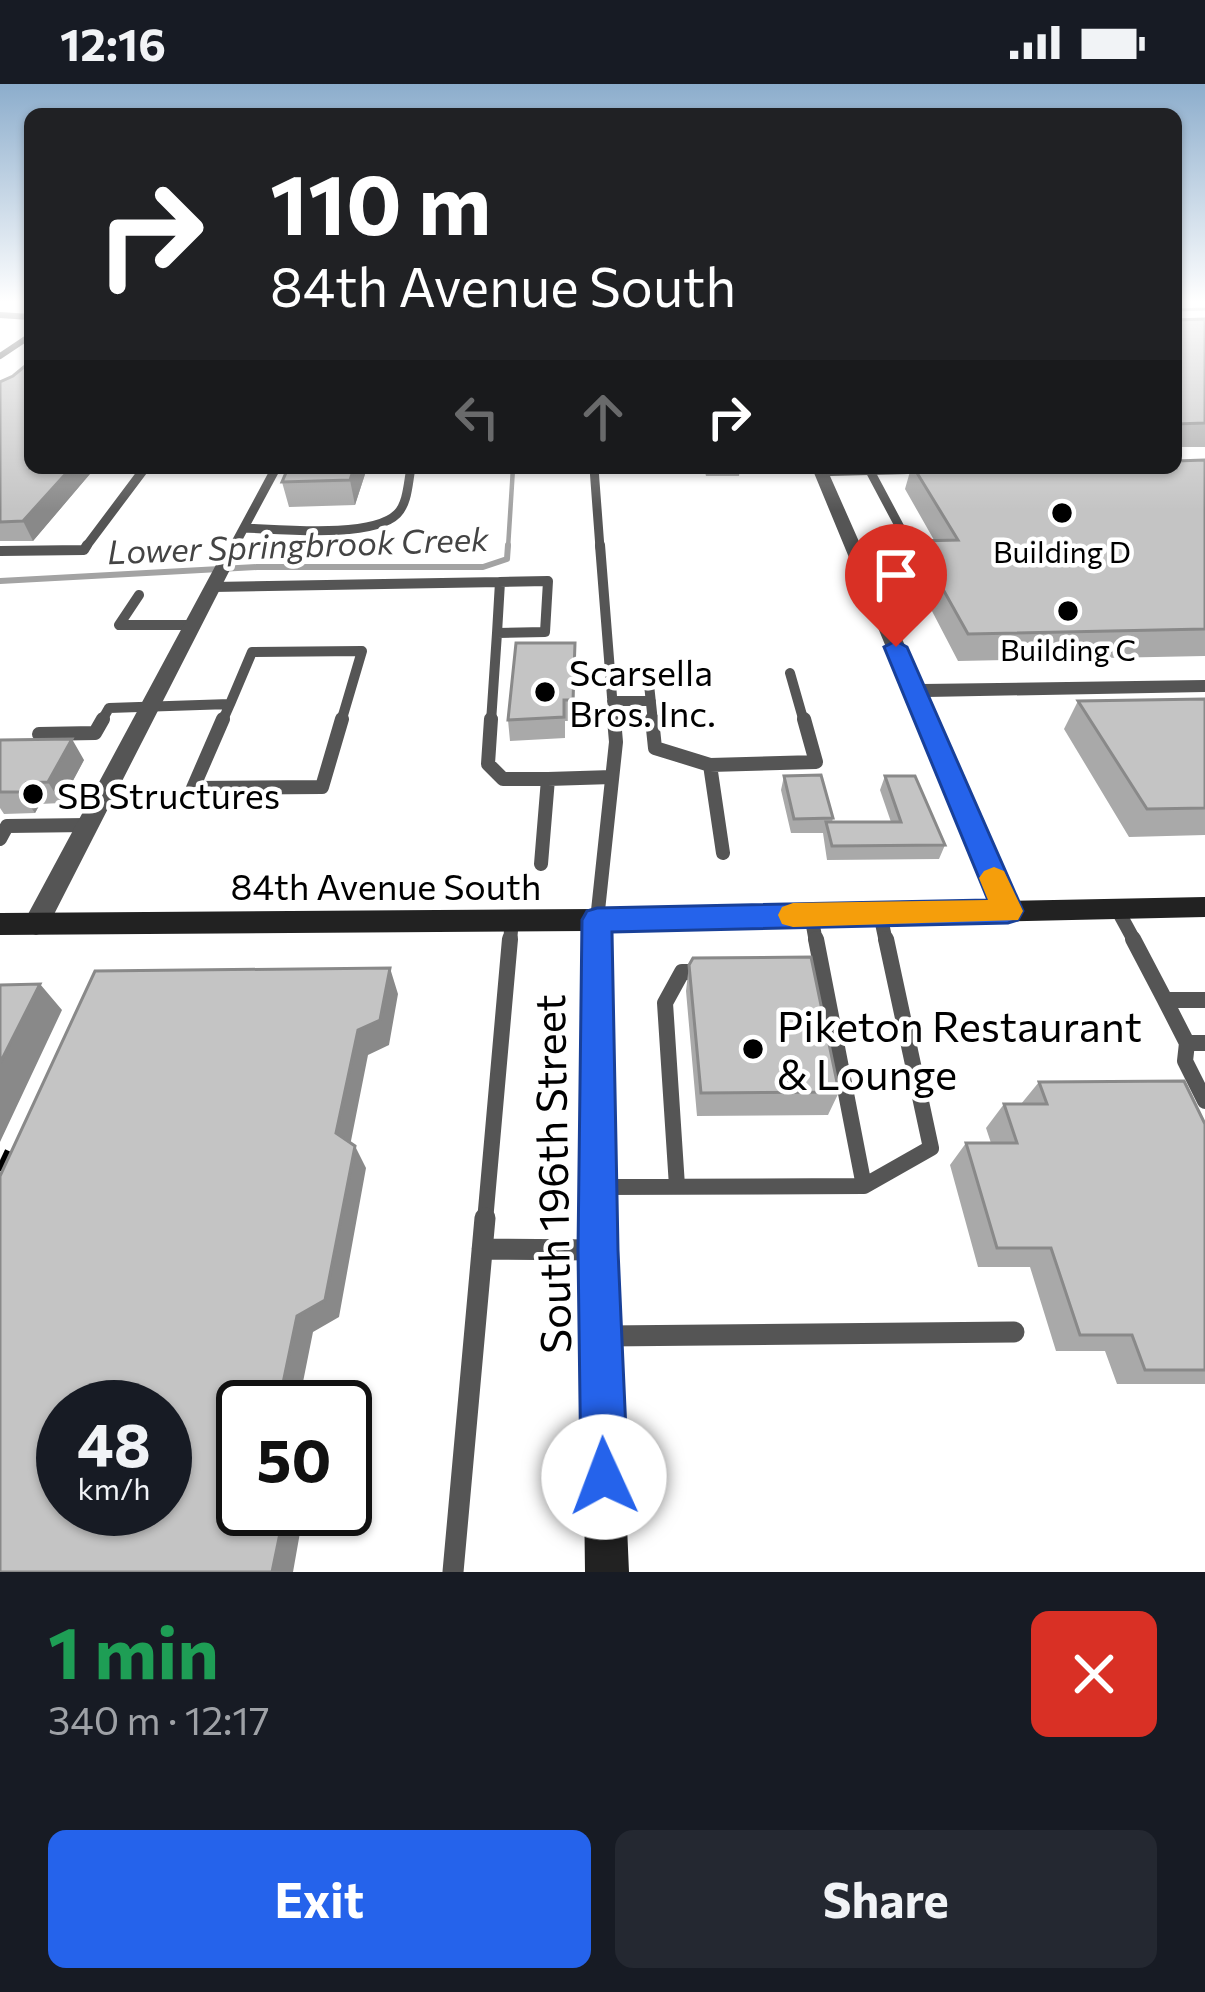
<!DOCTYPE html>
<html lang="en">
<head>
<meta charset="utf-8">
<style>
	body { margin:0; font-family:Commissioner,sans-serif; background:#242831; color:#f1f3f6; height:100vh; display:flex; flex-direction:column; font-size:45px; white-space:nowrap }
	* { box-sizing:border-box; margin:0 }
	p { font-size:39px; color:#9ea1a6 }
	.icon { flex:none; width:66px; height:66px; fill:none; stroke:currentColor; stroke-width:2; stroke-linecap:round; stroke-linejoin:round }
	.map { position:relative; height:1488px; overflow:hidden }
	.panel { display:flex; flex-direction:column; background:#171b24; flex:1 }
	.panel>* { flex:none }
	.guide { position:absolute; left:24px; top:24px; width:1158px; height:366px; border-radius:18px; box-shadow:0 3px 9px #0004; background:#202124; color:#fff; overflow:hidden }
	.speed { position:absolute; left:36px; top:1296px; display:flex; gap:24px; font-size:60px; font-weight:700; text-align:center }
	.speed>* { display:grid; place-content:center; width:156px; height:156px; border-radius:50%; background:#171b24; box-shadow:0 3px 9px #0004; line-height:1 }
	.speed small { font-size:30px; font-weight:400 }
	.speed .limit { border:6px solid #111; border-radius:18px; background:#fff; color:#111 }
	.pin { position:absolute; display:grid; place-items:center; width:102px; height:102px; color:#fff; margin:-123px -51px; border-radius:50% 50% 50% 0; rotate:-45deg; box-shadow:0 0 12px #0007 }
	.pin .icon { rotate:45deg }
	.me { position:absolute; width:132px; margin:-66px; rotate:358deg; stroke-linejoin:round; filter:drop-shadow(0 0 9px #0008) }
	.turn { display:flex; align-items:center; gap:42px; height:252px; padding:0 48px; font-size:54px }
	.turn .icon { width:156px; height:156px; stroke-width:2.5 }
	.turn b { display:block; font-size:84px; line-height:102px }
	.lanes { display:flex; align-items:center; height:114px; padding:0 48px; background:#0003; justify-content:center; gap:60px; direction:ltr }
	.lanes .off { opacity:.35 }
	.round { display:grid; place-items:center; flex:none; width:126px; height:126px; border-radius:18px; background:#242831 }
	.head { display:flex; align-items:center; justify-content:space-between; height:204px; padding:0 48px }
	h1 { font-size:72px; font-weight:700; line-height:90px; color:#1e9e55 }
	.action { display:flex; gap:24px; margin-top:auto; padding:24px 48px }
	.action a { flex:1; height:138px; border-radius:18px; background:#2563eb; color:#fff; font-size:48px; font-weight:700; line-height:138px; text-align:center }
	.action a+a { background:#242831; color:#f1f3f6 }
	.status { display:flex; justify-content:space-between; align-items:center; height:84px; padding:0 60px; background:#171b24; direction:ltr }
	.status svg { height:33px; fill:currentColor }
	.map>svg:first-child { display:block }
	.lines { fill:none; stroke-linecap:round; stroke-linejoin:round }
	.stream-far2 { stroke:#a3a3a3; stroke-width:3 }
	.stream-far1 { stroke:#a3a3a3; stroke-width:4.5 }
	.stream { stroke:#a3a3a3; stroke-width:6 }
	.lane-far5 { stroke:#555; stroke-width:6 }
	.lane-far4 { stroke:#555; stroke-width:9 }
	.lane-far3 { stroke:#555; stroke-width:10 }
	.lane-far2 { stroke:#555; stroke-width:14 }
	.lane-far1 { stroke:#555; stroke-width:16 }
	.lane { stroke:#555; stroke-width:21 }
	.street { fill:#555; fill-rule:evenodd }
	.secondary { fill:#222; fill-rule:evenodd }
	.rail-far1 { stroke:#000; stroke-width:6; stroke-dasharray:14 4.5 3 4.5; stroke-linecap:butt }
	.rail { stroke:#000; stroke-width:9; stroke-dasharray:22 8 4.5 8; stroke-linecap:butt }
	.wall { fill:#a9a9a9 }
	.shaded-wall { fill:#898989 }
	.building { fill:#c4c4c4; stroke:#898989; stroke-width:3; fill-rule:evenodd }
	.route { fill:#2563eb; stroke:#184099; stroke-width:3 }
	.slow { fill:#f59e0b }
	.poi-dot { fill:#000; stroke:#fff; stroke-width:4.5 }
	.labels { text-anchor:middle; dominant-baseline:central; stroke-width:9; stroke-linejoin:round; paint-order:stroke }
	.far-poi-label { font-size:30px; fill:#000; stroke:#fff }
	.far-water-label { font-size:33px; font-style:italic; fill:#444; stroke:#fff }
	.poi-label { font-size:36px; fill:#000; stroke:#fff; text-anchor:start }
	.street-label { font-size:36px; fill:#000; stroke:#fff }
	.near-poi-label { font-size:42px; fill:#000; stroke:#fff; text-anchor:start }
	.near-street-label { font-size:42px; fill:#000; stroke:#fff }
</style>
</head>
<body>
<div class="status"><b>12:16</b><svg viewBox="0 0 49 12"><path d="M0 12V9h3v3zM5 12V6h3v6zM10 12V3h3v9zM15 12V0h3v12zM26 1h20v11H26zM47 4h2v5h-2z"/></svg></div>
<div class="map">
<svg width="1205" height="1488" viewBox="0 0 1205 1488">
	<rect width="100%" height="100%" fill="#fff"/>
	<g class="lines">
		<path class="stream-far2" d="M1176 226 1205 225"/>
		<path class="stream-far1" d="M508 464 513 384"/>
		<path class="stream" d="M0 497 257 483H483L507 475 508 461"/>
		<path class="lane-far5" d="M0 231 30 233
			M0 272 30 252"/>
		<path class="lane-far4" d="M594 384 600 464
			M870 387 911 464
			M244 444C278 445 372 455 397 430 408 419 408 398 411 384
			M85 464 145 384
			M233 464 276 384"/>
		<path class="lane-far3" d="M600 461 614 638
			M0 467 84 466 87 461
			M231 468 234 461
			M548 497 545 548 497 549 500 498Z
			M213 503 500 498
			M139 511 119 541H193
			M790 589 804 638
			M648 591 653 638
			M612 617H651
			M230 620 252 568 362 567 341 638
			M101 638 109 624 230 620
			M222 638 230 620
			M491 638 497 549"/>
		<path class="lane-far2" d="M223 635 193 704 322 703 342 635
			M491 635 488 680 503 695H548L541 780
			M652 635 655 664 710 681
			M39 650 95 649 103 635
			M548 695 612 693
			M0 755 7 742 88 741
			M723 769 710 681 816 678 804 635
			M1117 825 1135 858
			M880 830 886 858
			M811 831 816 858
			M597 836 616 658 614 635
			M510 858 512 835"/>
		<path class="lane-far1" d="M816 855 864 1102
			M1133 855 1165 916
			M1205 916H1165L1187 959H1205
			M1187 959 1185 977 1205 1017
			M677 1102 665 919 682 888H704
			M598 1103 864 1102 931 1064 886 855
			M485 1137 510 855"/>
		<path class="lane" d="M482 1165 597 1166
			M606 1252 1014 1248
			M453 1488 485 1134"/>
		<path class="street" d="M812 384H993L986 388 830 392 922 600 1205 596V608L927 613 1021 827 1017 834 1008 837 999 834 995 827Z
			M225 464 239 468 45 848 36 851 27 848 23 840 27 832Z"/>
		<path class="secondary" d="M1205 813V833L610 846 615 1166 629 1488H585L581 1166 584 847 0 851V829L597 825Z"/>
		<path class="rail-far1" d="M901 471 947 470"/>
		<path class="rail" d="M0 1087 12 1061"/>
	</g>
	<path class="wall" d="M1205 235V363H1176V236Z
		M0 298 30 384H95L33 457H0Z
		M1205 376V572L958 577 909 483 916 457 934 456 905 405 911 384H1176Z
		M288 384H367L355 421 289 423 282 398Z
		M704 384H740L739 392H706Z
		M575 559 574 637H565V654L510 657 508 636Z
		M1205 615V751L1129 753 1064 645 1078 617Z
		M0 656 84 676 61 719 40 720 35 729 4 730 0 724Z
		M784 692 833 734 832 738H891L880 706 885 692 945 761 939 775 827 776 823 749H791L781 706Z
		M689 881 839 1008 828 1031 697 1032 686 907Z
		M1039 998 1205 1040V1300H1117L1105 1267H1056L1030 1183H978L950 1081 966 1059H991L986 1044 1004 1020H1021Z"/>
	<path class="shaded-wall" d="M71 384H95L33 457 23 437Z
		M354 384H367L355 421 350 396Z
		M72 655 84 676 61 719 48 698Z
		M26 699 40 720 35 729 20 708Z
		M390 884 398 910 389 961 368 971 348 1072 336 1049 358 946Z
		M40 900 62 926 0 1058V979Z
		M355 1062 366 1084 339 1233 313 1248 298 1323H278L297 1232Z
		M285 1425 304 1426 293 1488H272Z"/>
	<path class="building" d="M1205 235V339L1176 340V236Z
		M30 278V384H71L23 437 0 438V298L13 292Z
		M1205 376V545L968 550 916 457 958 456 914 384H1176V377Z
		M288 384H354L350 396 282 398Z
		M516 559H575L573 616H564V633L508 636Z
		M1205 615V724L1147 725 1078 617Z
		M72 655 48 698 26 699 20 708H0V656Z
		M821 691 833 734 794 735 784 692Z
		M885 692H915L945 761 832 762 826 738H901Z
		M811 873 839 1008 701 1009 689 881 693 874Z
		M390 884 380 936 358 946 336 1049 355 1062 325 1216 297 1232 278 1323H243V1425H285L272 1488H0V1092L95 887ZM63 1323H165V1425H63Z
		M40 900 0 979V901Z
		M1184 997 1205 1040V1286H1145L1132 1251H1080L1051 1164H997L966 1059H1017L1004 1020H1047L1039 998Z"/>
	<linearGradient id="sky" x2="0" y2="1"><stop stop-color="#8cadcc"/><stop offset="0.51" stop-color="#fff"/><stop offset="1" stop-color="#fff" stop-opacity="0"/></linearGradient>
	<rect width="1205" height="426" fill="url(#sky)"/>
	<path class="route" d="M896 557 907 563 1023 827 1018 836 1008 839 612 848 618 1166 628 1393 621 1409 604 1416 588 1409 581 1393 578 1166 582 836 587 827 597 824 988 816 884 563Z"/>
	<path class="slow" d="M994 783 1004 787 1023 827 1018 836 793 843 782 840 778 831 782 823 793 819 988 816 979 794 984 787Z"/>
	<g class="poi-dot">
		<circle cx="1062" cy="429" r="12"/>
		<circle cx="1068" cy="527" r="12"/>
		<circle cx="545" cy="608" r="12"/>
		<circle cx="33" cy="710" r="12"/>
		<circle cx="753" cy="965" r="12"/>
	</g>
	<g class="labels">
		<g class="far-poi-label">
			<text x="1062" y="466">Building D</text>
			<text x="1068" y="564">Building C</text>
		</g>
		<g class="far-water-label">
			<text transform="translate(298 460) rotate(-2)">Lower Springbrook Creek</text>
		</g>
		<g class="poi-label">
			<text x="569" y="587">Scarsella<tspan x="569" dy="41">Bros. Inc.</tspan></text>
			<text x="57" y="710">SB Structures</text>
		</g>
		<g class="street-label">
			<text x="386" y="801">84th Avenue South</text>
		</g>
		<g class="near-poi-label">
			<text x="777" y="941">Piketon Restaurant<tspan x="777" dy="48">&amp; Lounge</tspan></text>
		</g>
		<g class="near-street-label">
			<text transform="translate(551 1090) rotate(-91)">South 196th Street</text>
		</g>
	</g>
</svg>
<div class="speed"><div>48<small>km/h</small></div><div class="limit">50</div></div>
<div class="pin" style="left:896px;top:563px;background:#d93025"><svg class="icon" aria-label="arrive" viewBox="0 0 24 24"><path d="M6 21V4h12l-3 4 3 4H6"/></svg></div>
<svg class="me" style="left:604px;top:1393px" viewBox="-20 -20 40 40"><circle r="19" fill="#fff"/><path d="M0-13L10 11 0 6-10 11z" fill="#2563eb"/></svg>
<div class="guide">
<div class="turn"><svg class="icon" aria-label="right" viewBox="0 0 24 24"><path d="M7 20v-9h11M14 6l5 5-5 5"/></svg><div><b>110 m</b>84th Avenue South</div></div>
<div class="lanes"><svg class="icon off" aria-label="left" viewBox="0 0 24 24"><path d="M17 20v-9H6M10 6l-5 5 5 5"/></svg><svg class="icon off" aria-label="ahead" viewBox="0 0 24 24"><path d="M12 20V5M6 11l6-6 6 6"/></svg><svg class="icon" aria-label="right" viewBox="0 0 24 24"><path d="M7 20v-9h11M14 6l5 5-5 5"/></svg></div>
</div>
</div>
<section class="panel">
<div class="head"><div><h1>1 min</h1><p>340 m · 12:17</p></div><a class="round" style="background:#d93025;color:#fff"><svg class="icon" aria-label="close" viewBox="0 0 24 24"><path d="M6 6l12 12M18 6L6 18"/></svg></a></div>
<div class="action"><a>Exit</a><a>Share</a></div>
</section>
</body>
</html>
